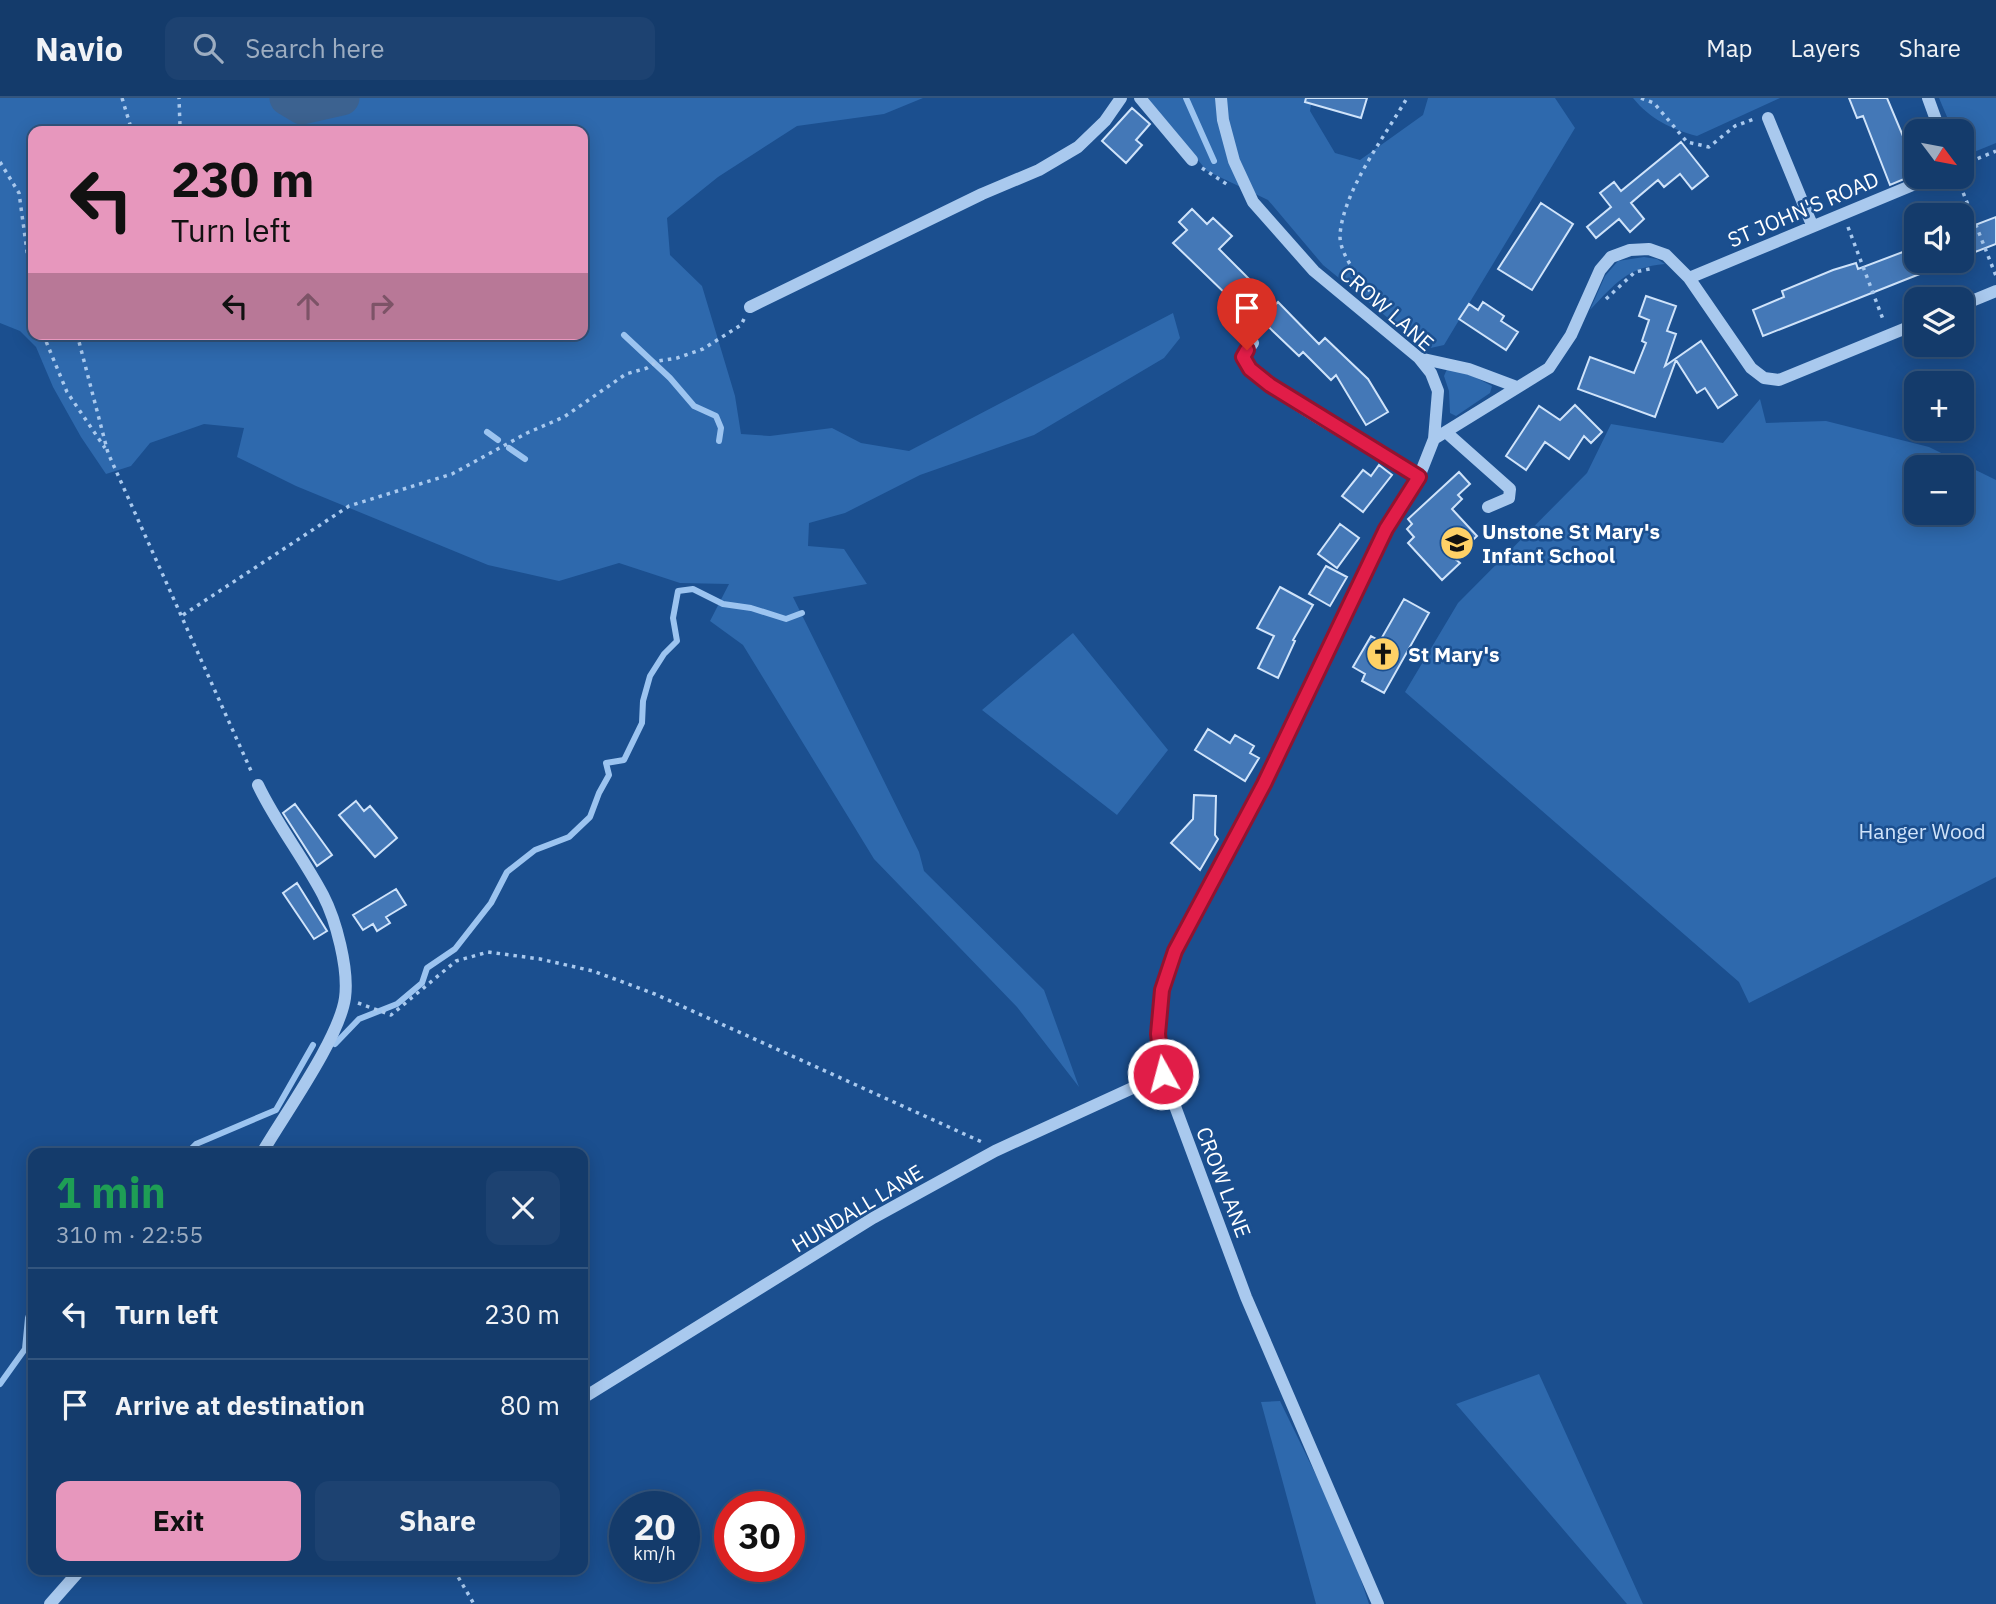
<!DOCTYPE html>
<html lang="en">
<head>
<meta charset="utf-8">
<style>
	body { margin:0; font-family:"IBM Plex Sans",sans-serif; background:#1d4271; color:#f1f3f6; height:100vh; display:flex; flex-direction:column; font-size:26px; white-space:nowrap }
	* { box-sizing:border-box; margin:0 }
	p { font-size:23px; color:#9dadc1 }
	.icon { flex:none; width:38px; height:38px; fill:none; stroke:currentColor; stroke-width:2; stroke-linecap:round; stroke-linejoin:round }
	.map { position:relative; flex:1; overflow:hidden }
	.drawer { position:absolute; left:28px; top:1050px; width:560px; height:427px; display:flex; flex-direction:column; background:#143b6b; border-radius:14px; box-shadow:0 4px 18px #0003,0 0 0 2px #33557e }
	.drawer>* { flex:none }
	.top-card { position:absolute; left:28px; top:28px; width:560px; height:214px; border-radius:14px; box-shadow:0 4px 18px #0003,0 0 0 2px #33557e; background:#e797bd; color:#111; overflow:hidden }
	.needle { width:46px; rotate:122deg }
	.controls { position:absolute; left:1904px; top:21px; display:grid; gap:14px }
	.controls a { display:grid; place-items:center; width:70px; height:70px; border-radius:14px; background:#143b6b; box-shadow:0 4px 18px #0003,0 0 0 2px #33557e; font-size:35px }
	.speed { position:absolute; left:609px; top:1393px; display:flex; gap:14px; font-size:35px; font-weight:700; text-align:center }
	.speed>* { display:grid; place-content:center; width:91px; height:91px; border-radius:50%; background:#143b6b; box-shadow:0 4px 18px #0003,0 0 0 2px #33557e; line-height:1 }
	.speed small { font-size:18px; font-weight:400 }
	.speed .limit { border:10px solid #d22; background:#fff; color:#111 }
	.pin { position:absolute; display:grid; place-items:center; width:60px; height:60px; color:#fff; margin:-72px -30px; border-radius:50% 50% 50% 0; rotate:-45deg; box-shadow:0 0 7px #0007 }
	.pin .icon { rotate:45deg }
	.me { position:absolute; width:77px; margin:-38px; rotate:353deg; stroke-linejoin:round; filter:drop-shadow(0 0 5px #0008) }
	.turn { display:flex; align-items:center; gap:24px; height:147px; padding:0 28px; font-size:32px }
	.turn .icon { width:91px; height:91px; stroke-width:2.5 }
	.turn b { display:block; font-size:49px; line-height:60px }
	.lanes { display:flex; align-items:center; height:66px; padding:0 28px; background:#0003; justify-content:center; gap:35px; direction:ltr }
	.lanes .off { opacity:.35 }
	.round { display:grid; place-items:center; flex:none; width:74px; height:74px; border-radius:14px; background:#1d4271 }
	.summary { display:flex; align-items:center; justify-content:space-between; height:119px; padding:0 28px }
	h1 { font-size:42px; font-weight:800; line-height:52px; color:#1e9e55 }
	.action { display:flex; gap:14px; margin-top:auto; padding:14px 28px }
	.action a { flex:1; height:80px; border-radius:14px; background:#e797bd; color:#111; font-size:28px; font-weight:800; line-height:80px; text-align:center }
	.action a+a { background:#1d4271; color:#f1f3f6 }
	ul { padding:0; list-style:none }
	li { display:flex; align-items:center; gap:21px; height:91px; padding:0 28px; border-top:2px solid #33557e }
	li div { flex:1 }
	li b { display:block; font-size:26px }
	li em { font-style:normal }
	header { display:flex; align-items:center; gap:42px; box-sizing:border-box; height:98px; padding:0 35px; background:#143b6b; border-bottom:2px solid #33557e }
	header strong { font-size:33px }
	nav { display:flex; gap:38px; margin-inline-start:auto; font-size:24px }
	.search { width:490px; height:63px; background:#1d4271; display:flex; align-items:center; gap:18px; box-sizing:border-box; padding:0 24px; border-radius:14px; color:#9dadc1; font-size:26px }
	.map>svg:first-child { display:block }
	.green { fill:#2e69ad; fill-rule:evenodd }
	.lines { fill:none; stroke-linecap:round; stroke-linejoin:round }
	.stream { stroke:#9cc4f0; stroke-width:6 }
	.river { stroke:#3c6290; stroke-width:35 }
	.building { fill:#4478b7; stroke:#cfe3fa; stroke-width:2 }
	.path { stroke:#a9c9ee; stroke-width:3.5; stroke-dasharray:3.5 5; stroke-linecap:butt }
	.minor { stroke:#a9c9ee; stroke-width:12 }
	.route-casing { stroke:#92132f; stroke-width:18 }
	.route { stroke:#e11d48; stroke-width:12 }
	.labels { text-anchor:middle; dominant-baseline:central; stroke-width:5; stroke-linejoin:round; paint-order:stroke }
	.street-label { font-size:21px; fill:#fff; stroke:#1b4f8f }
	.poi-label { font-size:21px; font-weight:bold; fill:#fff; stroke:#1b4f8f; text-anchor:start }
	.park-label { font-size:21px; fill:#cfe3fa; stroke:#1b4f8f }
</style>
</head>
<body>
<header>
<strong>Navio</strong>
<div class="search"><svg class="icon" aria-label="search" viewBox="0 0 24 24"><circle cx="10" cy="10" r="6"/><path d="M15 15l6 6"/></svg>Search here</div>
<nav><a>Map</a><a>Layers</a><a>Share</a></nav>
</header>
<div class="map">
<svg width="1996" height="1506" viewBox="0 0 1996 1506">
	<rect width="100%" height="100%" fill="#1b4f8f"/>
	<path class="green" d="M0 0H923L884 16 797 28 718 79 667 120 670 157 702 188 735 298 741 336 770 338 832 330 861 345 909 353 1173 215 1180 240 1164 260 1034 337 920 377 845 415 809 425 808 448 844 451 867 486 793 499 919 754 924 773 1044 892 1079 989 1017 909 874 761 743 547 710 523 729 486 680 485 619 465 559 483 488 467 296 388 237 359 244 330 204 326 150 345 131 368 106 376 81 339 53 289 36 249 20 233 0 225ZM33 33H583V236H33Z
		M1147 0H1312L1310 13 1335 55 1360 62 1423 17 1428 0H1555L1575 30 1444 247 1426 251 1323 167 1268 102 1207 73Z
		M1633 0H1780L1697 38C1671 31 1650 21 1633 0Z
		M1939 0H1996V45L1974 54 1962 49V33H1953Z
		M1644 159 1657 161 1665 166C1627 169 1615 186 1590 212L1605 178 1618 163Z
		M1447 271 1471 277 1492 288 1490 295 1456 318 1450 315 1449 293 1444 278Z
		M1760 301 1766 325 1826 323 1929 349 1996 382V779L1749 905 1739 884 1405 594 1458 505 1587 375 1611 326 1723 345ZM1916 369H1962V415H1916Z
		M1073 535 1168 652 1117 717 982 612Z
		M1539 1276 1643 1506H1627L1456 1306Z
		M1280 1303 1348 1443 1369 1506H1316L1261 1304Z"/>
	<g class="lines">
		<path class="stream" d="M1186 0 1214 63
			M624 237 670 280 694 308 716 318 721 330 719 343
			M487 334 498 342
			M509 350 525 361
			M335 946 359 921 397 906 422 885 427 870 455 851 491 805 507 774 535 752 569 739 590 719 599 695 609 677 606 665 624 662 642 625 643 603 650 578 664 556 677 543 673 520 678 493 693 491 723 506 751 510 786 521 802 515
			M187 1055 196 1046 276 1012 313 947
			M0 1286 25 1251 28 1220 33 1206"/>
		<path class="river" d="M287 0 302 9 342 0"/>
	</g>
	<path class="building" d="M1306 0H1367L1361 20 1305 4Z
		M1849 0H1887L1916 69V76L1890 87 1863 18 1857 20Z
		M1132 10 1150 26 1136 42 1142 47 1126 65 1102 43Z
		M1681 44 1708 78 1692 91 1680 76 1664 89 1658 82 1631 105 1644 121 1630 134 1619 121 1596 140 1587 129 1611 109 1600 95 1614 84 1621 93Z
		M1541 105 1573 126 1532 192 1498 171Z
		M1192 111 1207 126 1213 120 1232 138 1219 151 1275 207 1278 204 1319 246 1325 240 1368 281 1388 314 1366 327 1336 277 1331 282 1303 254 1299 258 1255 216 1245 225 1226 206 1231 201 1173 145 1187 132 1179 124Z
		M1996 119V146L1962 159V132Z
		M1916 149V163L1950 164 1763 238 1753 212 1784 199 1782 193 1833 172 1856 165 1858 171Z
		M1646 198 1676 208 1667 233 1676 236 1665 268 1701 243 1737 297 1718 310 1705 290 1697 295 1676 262 1655 319 1578 291 1590 259 1634 275 1646 245 1642 243 1649 222 1639 218Z
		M1483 204 1504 218 1501 223 1518 234 1506 252 1459 221 1469 206 1478 212Z
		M1575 307 1602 334 1591 345 1584 338 1569 361 1545 344 1526 372 1506 358 1539 308 1560 322Z
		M1379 367 1392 377 1363 414 1342 398 1363 372 1371 378Z
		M1459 374 1470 386 1458 397 1462 401 1452 411 1477 438 1454 460 1460 465 1442 482 1408 445 1414 439 1407 431 1412 426 1408 421Z
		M1340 426 1359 440 1337 470 1318 456Z
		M1326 468 1347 479 1330 508 1309 496Z
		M1280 489 1313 507 1293 542 1295 543 1278 580 1258 570 1274 538 1257 530Z
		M1404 501 1429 515 1384 595 1362 583 1365 576 1353 569 1371 538 1380 543Z
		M1208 631 1230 645 1235 637 1254 648 1250 655 1259 660 1245 683 1195 652Z
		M1194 697 1216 698 1215 737 1218 741 1200 772 1171 745 1193 721Z
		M356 703 364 713 370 708 397 740 375 759 339 717Z
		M295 706 332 757 317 768 283 715Z
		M297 785 327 833 314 841 283 795Z
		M396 791 406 807 386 819 390 825 377 833 373 826 363 832 353 817Z"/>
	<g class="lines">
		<path class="path" d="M122 0 132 33
			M1641 0 1654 5 1687 44 1709 49 1735 28 1754 21
			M175 33 180 28 179 0
			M0 64 19 95 33 197
			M1962 67 1996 53
			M1202 70 1228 87
			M1957 79 1996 178
			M1848 129 1884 224
			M1606 201 1635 174 1654 170
			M1381 206C1367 190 1339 159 1340 137 1343 93 1385 38 1407 0
			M43 236 67 294 105 350
			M77 236 108 355 252 675
			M183 517 349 408 452 376 527 335 564 319 626 276 647 270 658 263 677 260 703 251 741 227 744 221
			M358 905 391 917 456 863 488 854 540 861 593 873 655 896 982 1044
			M454 1472 474 1506"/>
		<path class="minor" d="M1140 0 1192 62
			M1221 0 1223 22 1234 63 1253 104 1314 173 1419 260 1431 275 1438 293 1434 341 1419 379 1386 431 1264 686 1175 853 1162 892 1158 936 1163 976 1246 1199 1378 1506
			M1928 0 1940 33
			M1768 20 1812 127
			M1689 180 1932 79
			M1962 207 1996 193
			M750 209 982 96 1039 72 1078 49 1105 23 1121 0
			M1253 245 1243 259C1270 301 1374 350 1419 379
			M1419 260 1469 271 1517 289
			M1447 335 1510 391 1509 400 1488 409
			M1434 341 1549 270 1571 237 1600 172 1611 159 1630 152 1649 151 1666 157 1689 180 1751 270 1764 280 1779 282 1916 226
			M258 687C276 725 303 759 323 797 336 822 349 871 345 900 339 941 284 1017 262 1055
			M583 1300 873 1120 995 1053 1163 976
			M50 1506 80 1472"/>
	</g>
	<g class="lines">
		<g class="route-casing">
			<path id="route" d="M1163 976 1158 936 1162 892 1175 853 1264 686 1386 431 1419 379 1270 287 1250 271 1243 259 1247 252"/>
		</g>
		<use href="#route" class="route"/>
	</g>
	<defs>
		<g id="school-disc" transform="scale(1.75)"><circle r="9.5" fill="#ffd166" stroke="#1b4f8f"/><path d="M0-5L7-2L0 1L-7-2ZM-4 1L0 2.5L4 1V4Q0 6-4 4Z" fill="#111"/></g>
		<g id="church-disc" transform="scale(1.75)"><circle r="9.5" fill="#ffd166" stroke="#1b4f8f"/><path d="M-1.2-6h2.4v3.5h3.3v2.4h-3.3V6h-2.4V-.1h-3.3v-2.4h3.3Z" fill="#111"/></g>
	</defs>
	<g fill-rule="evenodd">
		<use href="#school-disc" x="1457" y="445"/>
		<use href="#church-disc" x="1383" y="556"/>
	</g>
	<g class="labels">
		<g class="street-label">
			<text transform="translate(1803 111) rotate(-23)">ST JOHN'S ROAD</text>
			<text transform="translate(1387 210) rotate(41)">CROW LANE</text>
			<text transform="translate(1224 1084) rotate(69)">CROW LANE</text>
			<text transform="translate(857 1110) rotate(-31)">HUNDALL LANE</text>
		</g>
		<g class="poi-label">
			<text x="1482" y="433">Unstone St Mary's<tspan x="1482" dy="24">Infant School</tspan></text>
			<text x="1408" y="556">St Mary's</text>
		</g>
		<g class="park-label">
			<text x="1922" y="733">Hanger Wood</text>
		</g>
	</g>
</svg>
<div class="controls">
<a><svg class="needle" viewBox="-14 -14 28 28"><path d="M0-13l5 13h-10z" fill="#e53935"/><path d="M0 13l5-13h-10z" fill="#9dadc1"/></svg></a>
<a><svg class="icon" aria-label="sound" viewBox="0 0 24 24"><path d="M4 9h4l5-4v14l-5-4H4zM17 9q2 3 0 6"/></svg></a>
<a><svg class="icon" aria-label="layers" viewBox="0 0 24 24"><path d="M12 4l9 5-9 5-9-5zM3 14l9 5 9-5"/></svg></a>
<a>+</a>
<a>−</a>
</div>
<div class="speed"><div>20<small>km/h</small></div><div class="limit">30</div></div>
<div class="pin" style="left:1247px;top:252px;background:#d93025"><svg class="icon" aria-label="arrive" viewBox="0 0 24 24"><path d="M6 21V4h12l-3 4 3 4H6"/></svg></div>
<svg class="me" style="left:1163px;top:976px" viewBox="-20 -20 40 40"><circle r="17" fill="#e11d48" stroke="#fff" stroke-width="3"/><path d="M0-11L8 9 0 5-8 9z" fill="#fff"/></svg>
<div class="top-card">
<div class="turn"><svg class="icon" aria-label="left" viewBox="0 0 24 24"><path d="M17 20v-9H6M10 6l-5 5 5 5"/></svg><div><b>230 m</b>Turn left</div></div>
<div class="lanes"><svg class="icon" aria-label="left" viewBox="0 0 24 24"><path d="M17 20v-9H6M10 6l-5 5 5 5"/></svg><svg class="icon off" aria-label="ahead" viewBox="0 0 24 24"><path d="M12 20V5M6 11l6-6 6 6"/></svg><svg class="icon off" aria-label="right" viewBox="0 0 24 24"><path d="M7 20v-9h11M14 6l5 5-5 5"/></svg></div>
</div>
<section class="drawer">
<div class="summary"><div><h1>1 min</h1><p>310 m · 22:55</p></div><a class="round"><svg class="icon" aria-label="close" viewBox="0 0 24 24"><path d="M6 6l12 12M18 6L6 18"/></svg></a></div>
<ul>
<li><svg class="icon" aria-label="left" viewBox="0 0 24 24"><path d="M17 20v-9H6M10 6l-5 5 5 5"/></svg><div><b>Turn left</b></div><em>230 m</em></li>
<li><svg class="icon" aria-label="arrive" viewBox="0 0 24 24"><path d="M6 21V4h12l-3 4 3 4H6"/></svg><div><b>Arrive at destination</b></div><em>80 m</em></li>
</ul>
<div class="action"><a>Exit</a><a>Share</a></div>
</section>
</div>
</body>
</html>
